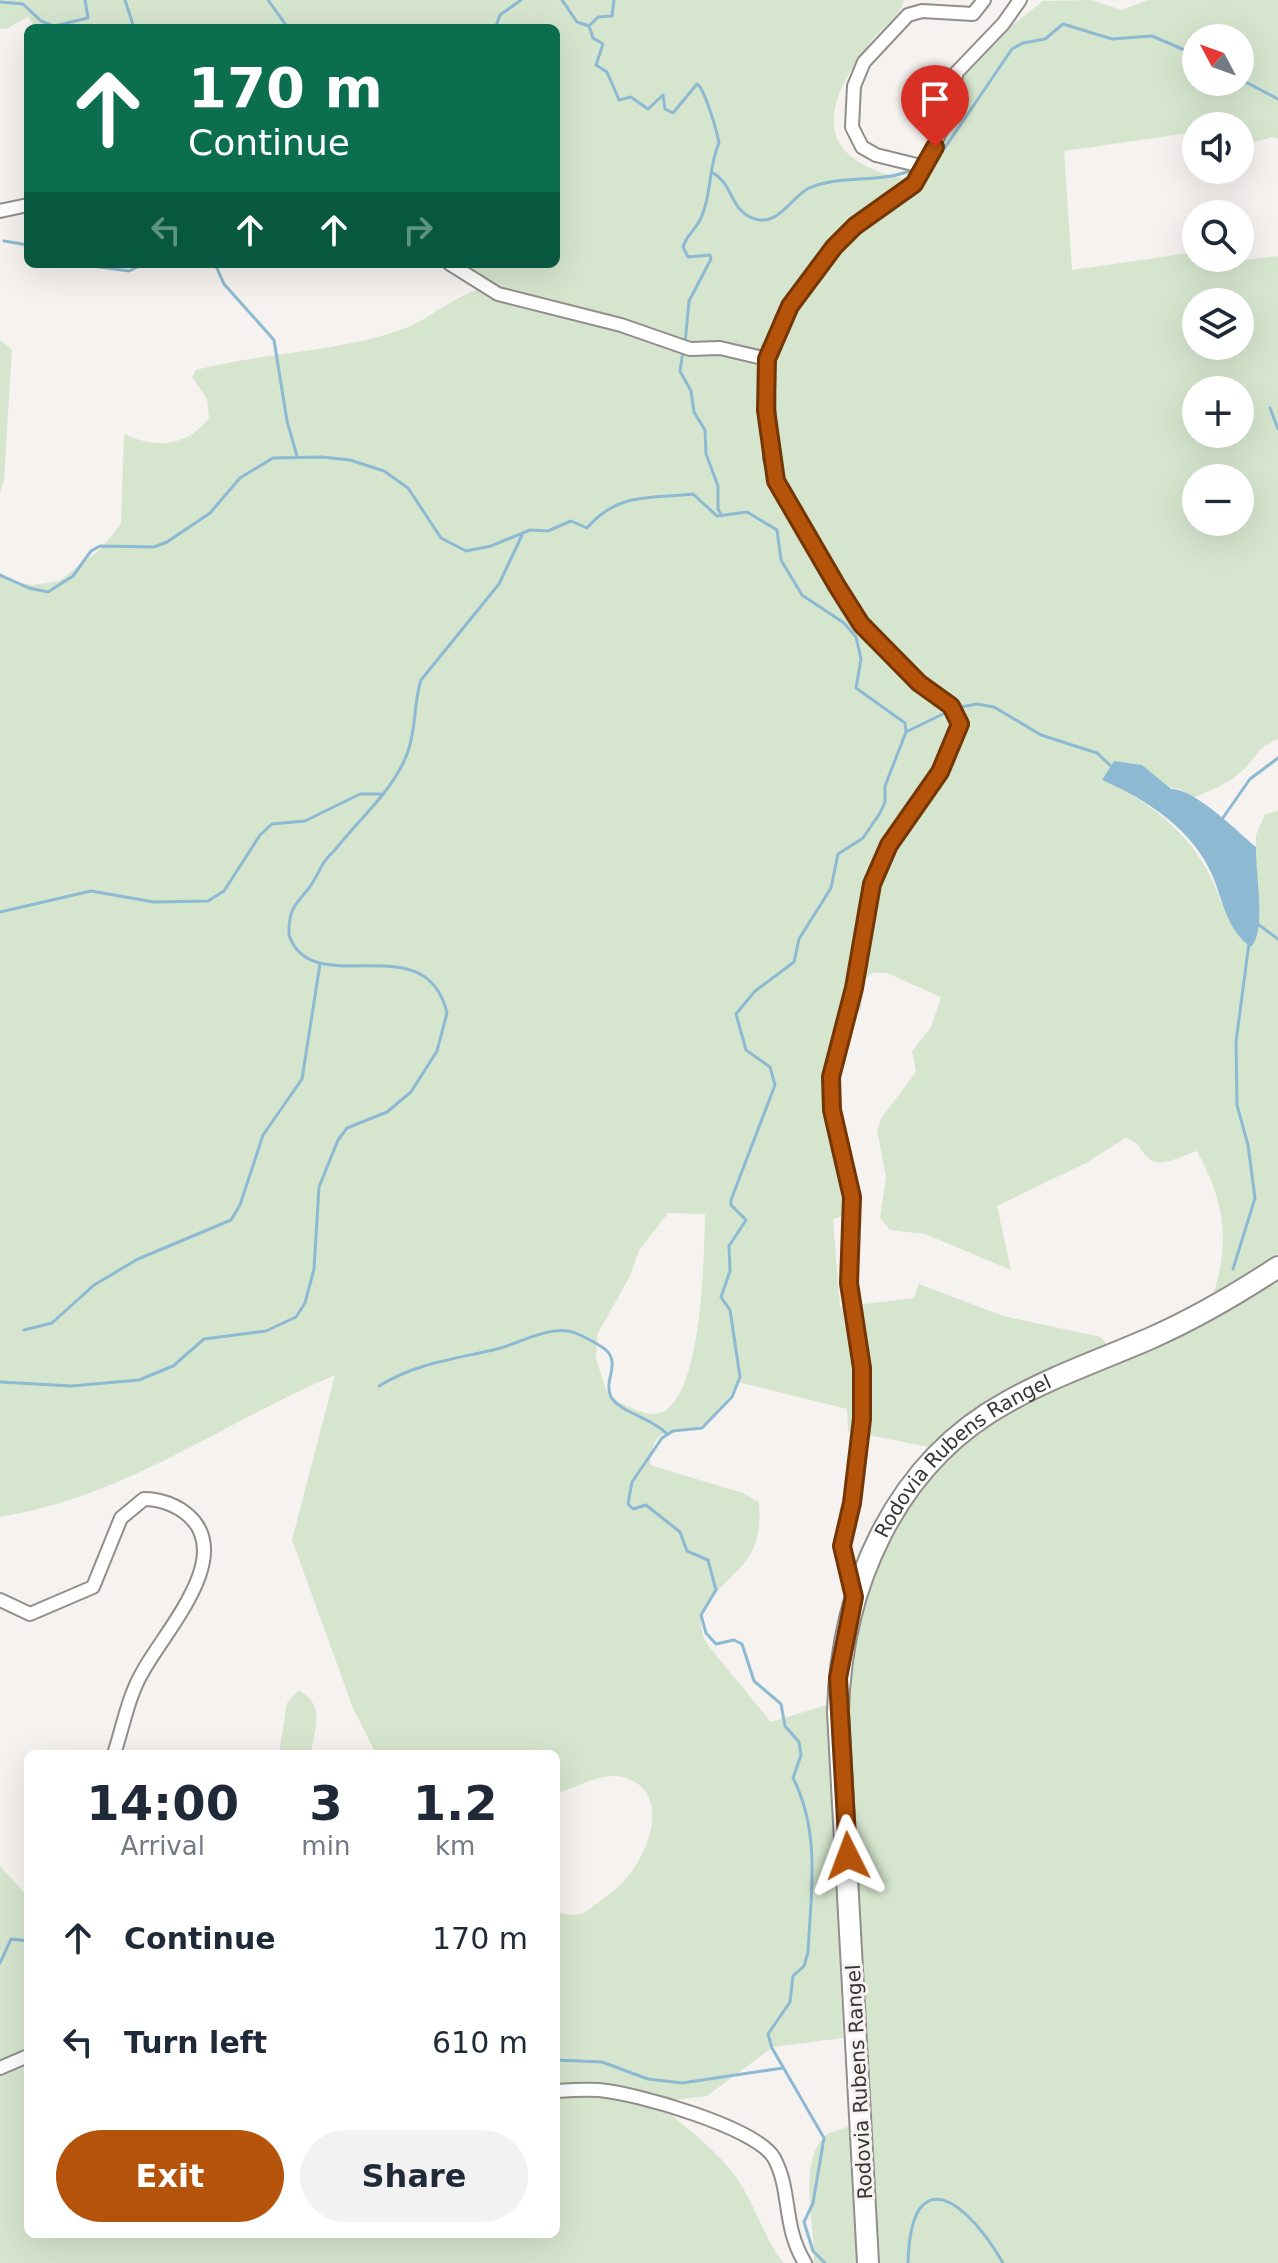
<!DOCTYPE html>
<html lang="en">
<head>
<meta charset="utf-8">
<style>
	body { margin:0; font-family:"DejaVu Sans",sans-serif; background:#f2f2f3; color:#1f2937; height:100vh; display:flex; flex-direction:column; font-size:30px; white-space:nowrap }
	* { box-sizing:border-box; margin:0 }
	p { font-size:26px; color:#747a83 }
	.icon { flex:none; width:44px; height:44px; fill:none; stroke:currentColor; stroke-width:2; stroke-linecap:round; stroke-linejoin:round }
	.map { position:relative; flex:1; overflow:hidden }
	.panel { position:absolute; left:24px; top:1750px; width:536px; height:488px; display:flex; flex-direction:column; background:#fff; border-radius:12px; box-shadow:0 8px 32px #0002 }
	.panel>* { flex:none }
	.hud { position:absolute; left:24px; top:24px; width:536px; height:244px; border-radius:12px; box-shadow:0 8px 32px #0002; background:#0b6e4f; color:#fff; overflow:hidden }
	.needle { width:52px; rotate:311deg }
	.controls { position:absolute; left:1182px; top:24px; display:grid; gap:16px }
	.controls a { display:grid; place-items:center; width:72px; height:72px; border-radius:50%; background:#fff; box-shadow:0 8px 32px #0002; font-size:40px }
	.pin { position:absolute; display:grid; place-items:center; width:68px; height:68px; color:#fff; margin:-82px -34px; border-radius:50% 50% 50% 0; rotate:-45deg; box-shadow:0 0 8px #0007 }
	.pin .icon { rotate:45deg }
	.me { position:absolute; width:88px; margin:-44px; rotate:357deg; stroke-linejoin:round; filter:drop-shadow(0 0 6px #0008) }
	.turn { display:flex; align-items:center; gap:28px; height:168px; padding:0 32px; font-size:36px }
	.turn .icon { width:104px; height:104px; stroke-width:2.5 }
	.turn b { display:block; font-size:56px; line-height:68px }
	.lanes { display:flex; align-items:center; height:76px; padding:0 32px; background:#0003; justify-content:center; gap:40px; direction:ltr }
	.lanes .off { opacity:.35 }
	.eta { display:flex; justify-content:space-evenly; align-items:center; height:136px; text-align:center }
	.eta b { font-size:48px; font-weight:600; line-height:56px }
	.button { display:flex; gap:16px; margin-top:auto; padding:16px 32px }
	.button a { flex:1; height:92px; border-radius:48px; background:#b45309; color:#fff; font-size:32px; font-weight:600; line-height:92px; text-align:center }
	.button a+a { background:#f2f2f3; color:#1f2937 }
	ul { padding:0; list-style:none }
	li { display:flex; align-items:center; gap:24px; height:104px; padding:0 32px }
	li div { flex:1 }
	li b { display:block; font-size:30px }
	li em { font-style:normal }
	.map>svg:first-child { display:block }
	.green { fill:#d6e6ce; fill-rule:evenodd }
	.water { fill:#8db9d2 }
	.lines { fill:none; stroke-linecap:round; stroke-linejoin:round }
	.stream { stroke:#8db9d2; stroke-width:3 }
	.street-casing { stroke:#928e8c; stroke-width:16 }
	.primary-casing { stroke:#928e8c; stroke-width:24 }
	.street { stroke:#fff; stroke-width:12 }
	.primary { stroke:#fff; stroke-width:20 }
	.route-casing { stroke:#753606; stroke-width:20 }
	.route { stroke:#b45309; stroke-width:14 }
	.labels { text-anchor:middle; dominant-baseline:central; stroke-width:6; stroke-linejoin:round; paint-order:stroke }
	.street-label { font-size:20px; fill:#373635; stroke:#f6f2ef }
</style>
</head>
<body>
<div class="map">
<svg width="1278" height="2263" viewBox="0 0 1278 2263">
	<rect width="100%" height="100%" fill="#f6f2ef"/>
	<path class="green" d="M0 0H904C900 17 880 29 869 44 816 113 817 163 912 180L923 172 957 73 974 55 1043 1 1091 0 1122 10 1148 0H1278V139L1273 137 1240 146V126H1196V132L1064 151 1072 270 1196 252V258L1246 260 1278 256V739C1254 750 1262 751 1245 768 1231 783 1211 790 1193 798L1180 789 1102 779C1159 806 1203 844 1222 905L1255 864 1256 835 1265 814 1278 811V1253L1213 1295C1231 1240 1224 1201 1197 1151 1185 1154 1161 1170 1148 1158 1139 1149 1139 1141 1125 1138L1088 1162 997 1206 1011 1270 925 1234 890 1230 880 1218 886 1177 877 1130 882 1117 916 1072 912 1051 931 1027 941 997 887 973H872L865 979 861 1009 843 1030 824 1093 849 1214 833 1219 840 1307 914 1298 919 1284 1003 1316 1101 1337 1107 1345C1040 1370 979 1395 929 1447L848 1431 847 1409 738 1382C729 1397 718 1417 702 1425 673 1439 654 1418 650 1465L743 1493 759 1502C760 1517 760 1533 754 1547 741 1580 683 1602 707 1644L771 1722 830 1704 843 2038 773 2047 707 2096 657 2102C684 2127 717 2149 738 2180 756 2206 764 2239 784 2263H0V1866L28 1897V2234H556V1913C564 1913 574 1916 581 1914 586 1913 591 1907 596 1904 608 1895 620 1887 629 1875 651 1848 671 1789 622 1777 604 1772 573 1788 556 1794V1754H376L353 1708 292 1540 335 1375C219 1424 130 1495 0 1517V573L16 582 33 585 59 581 101 549 121 524 124 434C156 449 187 447 209 418L207 399 192 377 196 370C264 352 336 353 403 329 431 319 455 294 485 288L458 264H556V28H36L28 17 8 28 0 29ZM1196 38H1240V82H1196ZM1196 302H1240V346H1196ZM1196 390H1240V434H1196ZM1196 478H1240V522H1196ZM668 1213 705 1214C704 1254 703 1398 660 1413 645 1418 621 1403 608 1395L596 1359 597 1335 630 1276 639 1250Z
		M0 340 12 350 4 479 0 494Z
		M1278 1271V2263H871L845 1677 874 1551 959 1438Z
		M299 1690C327 1707 314 1728 311 1754H279L287 1703Z
		M850 2126 857 2195 856 2263H810L814 2260C815 2226 797 2162 826 2135 832 2131 843 2129 850 2126Z"/>
	<path class="water" d="M1114 761 1142 765 1171 789C1194 788 1238 832 1256 847 1255 872 1267 930 1251 947 1227 930 1224 904 1213 877 1194 830 1146 799 1102 780Z"/>
	<g class="lines">
		<path class="stream" d="M125 0 134 28
			M268 0 288 28
			M562 0 577 22 589 26
			M0 2 23 4 41 21 54 26 88 18 85 0
			M589 26 593 38 603 44 596 65 607 72 619 100 631 97 648 109 663 95 665 109 673 113 697 84C704 87 717 131 719 143 708 167 712 196 700 220 695 230 686 236 683 247L688 257 710 255 711 259 689 301 685 343
			M589 26 598 17 612 16 614 0
			M489 28 496 26 500 15 521 0
			M1240 79 1278 99
			M933 159 944 149 1012 49 1023 43 1045 39 1063 24 1112 39 1152 36 1196 55
			M713 173C733 184 730 209 752 218 777 229 791 197 809 188 842 174 879 184 912 170
			M4 241 28 245
			M78 264 129 271 144 264
			M215 264 224 284 274 340 287 421 297 456
			M683 351 680 371 691 391 694 412 705 430 706 454 718 486V509L722 516
			M1270 408 1278 429
			M0 575 29 588 48 592 73 576 91 551 100 546 154 547 167 542 210 513 240 478 273 458 322 457 350 460 384 471 408 488 441 538 466 551 491 546 530 530 548 531 571 521 587 528C618 492 649 499 693 494L717 516 747 512 777 530 781 560 802 595 844 623 856 637 861 659 856 688 905 723 906 732 885 786V802L880 813 863 838 838 854 831 888 799 939 794 962 755 991 736 1014 746 1050 770 1067 775 1085 731 1200V1205L746 1220 729 1246 730 1271 721 1297 730 1310 740 1377 732 1397 702 1428 673 1431 662 1438 632 1482 628 1504 633 1509 646 1505 680 1532 687 1551 708 1560 716 1590 701 1615 706 1633 716 1644 734 1640 742 1644 754 1681 781 1704 785 1726 799 1742 801 1755 793 1778C821 1833 811 1892 808 1952L804 1966 793 1976 790 2002 768 2034 772 2048 824 2138 813 2203 804 2222 813 2251 825 2263
			M956 708 977 704 994 707 1041 735 1097 753 1112 767
			M906 732 949 711
			M1220 822 1250 779 1278 758
			M0 912 91 891 154 902 208 901 224 891 260 835 272 824 305 821 360 794H381
			M1255 922 1278 939
			M1233 1269 1255 1198 1248 1145 1237 1105 1236 1042 1249 943
			M24 1330 52 1323 94 1285 138 1259 231 1220 240 1205 263 1135 302 1079 320 964
			M0 1382 71 1386 139 1380 173 1366 204 1339 266 1331 296 1317 305 1303 314 1269 319 1187 338 1140 347 1128 387 1112 411 1092 437 1051 447 1013C426 923 312 1003 289 935 288 903 300 903 313 882 322 867 321 863 335 850 359 819 393 791 407 754 417 729 413 704 421 680L499 584 523 533
			M379 1386C416 1363 455 1359 497 1349 520 1343 544 1328 568 1331 577 1332 600 1345 606 1350 621 1364 603 1381 611 1397 621 1413 652 1418 667 1434
			M0 1963 11 1939 28 1941
			M556 2060 602 2062 648 2079 682 2083 783 2068
			M908 2263C911 2156 969 2203 1003 2263"/>
		<g class="street-casing">
			<path id="street" d="M925 167 876 155 862 147 852 127 854 86 864 62 908 15 922 11 973 14 984 0
				M0 211 28 205
				M450 264 498 294 621 325 690 349 720 348 767 359
				M854 1597 842 1546 852 1503 862 1419V1368L849 1283 852 1197 832 1110 831 1077 854 988 872 884 889 845 940 772 960 724 951 706 919 683 861 624 779 489 770 458 767 359 782 319 834 247 855 226 919 178 943 126 957 72 1003 24 1020 0
				M0 1600 30 1614 93 1587 121 1518 144 1499C160 1499 177 1505 189 1516 235 1558 163 1633 142 1673 128 1697 123 1727 114 1754
				M0 2068 28 2056
				M556 2091C570 2090 585 2089 599 2090 635 2093 756 2127 774 2158 792 2191 782 2226 805 2263"/>
		</g>
		<g class="primary-casing">
			<g id="primary">
				<path id="s1" d="M868 2263 838 1712C841 1588 894 1464 1007 1402 1053 1376 1103 1359 1151 1338 1196 1318 1237 1294 1278 1267"/>
			</g>
		</g>
		<use href="#street" class="street"/>
		<use href="#primary" class="primary"/>
	</g>
	<g class="lines">
		<g class="route-casing">
			<path id="route" d="M848 1856 838 1678 854 1597 842 1546 852 1503 862 1419V1368L849 1283 852 1197 832 1110 831 1077 854 988 872 884 889 845 940 772 960 724 951 706 919 683 861 624 837 586 776 481 766 410 767 359 790 306 834 247 855 226 914 184 935 147"/>
		</g>
		<use href="#route" class="route"/>
	</g>
	<g class="labels">
		<g class="street-label">
			<text stroke="none"><textPath href="#s1" startOffset="852">Rodovia Rubens Rangel</textPath></text>
			<text transform="translate(859 2082) rotate(-93)">Rodovia Rubens Rangel</text>
		</g>
	</g>
</svg>
<div class="controls">
<a><svg class="needle" viewBox="-14 -14 28 28"><path d="M0-13l5 13h-10z" fill="#e53935"/><path d="M0 13l5-13h-10z" fill="#747a83"/></svg></a>
<a><svg class="icon" aria-label="sound" viewBox="0 0 24 24"><path d="M4 9h4l5-4v14l-5-4H4zM17 9q2 3 0 6"/></svg></a>
<a><svg class="icon" aria-label="search" viewBox="0 0 24 24"><circle cx="10" cy="10" r="6"/><path d="M15 15l6 6"/></svg></a>
<a><svg class="icon" aria-label="layers" viewBox="0 0 24 24"><path d="M12 4l9 5-9 5-9-5zM3 14l9 5 9-5"/></svg></a>
<a>+</a>
<a>−</a>
</div>
<div class="pin" style="left:935px;top:147px;background:#d93025"><svg class="icon" aria-label="arrive" viewBox="0 0 24 24"><path d="M6 21V4h12l-3 4 3 4H6"/></svg></div>
<svg class="me" style="left:848px;top:1856px" viewBox="-20 -20 40 40"><path d="M0-17L14 15 0 8-14 15z" fill="#b45309" stroke="#fff" stroke-width="4"/></svg>
<div class="hud">
<div class="turn"><svg class="icon" aria-label="ahead" viewBox="0 0 24 24"><path d="M12 20V5M6 11l6-6 6 6"/></svg><div><b>170 m</b>Continue</div></div>
<div class="lanes"><svg class="icon off" aria-label="left" viewBox="0 0 24 24"><path d="M17 20v-9H6M10 6l-5 5 5 5"/></svg><svg class="icon" aria-label="ahead" viewBox="0 0 24 24"><path d="M12 20V5M6 11l6-6 6 6"/></svg><svg class="icon" aria-label="ahead" viewBox="0 0 24 24"><path d="M12 20V5M6 11l6-6 6 6"/></svg><svg class="icon off" aria-label="right" viewBox="0 0 24 24"><path d="M7 20v-9h11M14 6l5 5-5 5"/></svg></div>
</div>
<section class="panel">
<div class="eta">
<div><b>14:00</b><p>Arrival</p></div>
<div><b>3</b><p>min</p></div>
<div><b>1.2</b><p>km</p></div>
</div>
<ul>
<li><svg class="icon" aria-label="ahead" viewBox="0 0 24 24"><path d="M12 20V5M6 11l6-6 6 6"/></svg><div><b>Continue</b></div><em>170 m</em></li>
<li><svg class="icon" aria-label="left" viewBox="0 0 24 24"><path d="M17 20v-9H6M10 6l-5 5 5 5"/></svg><div><b>Turn left</b></div><em>610 m</em></li>
</ul>
<div class="button"><a>Exit</a><a>Share</a></div>
</section>
</div>
</body>
</html>
